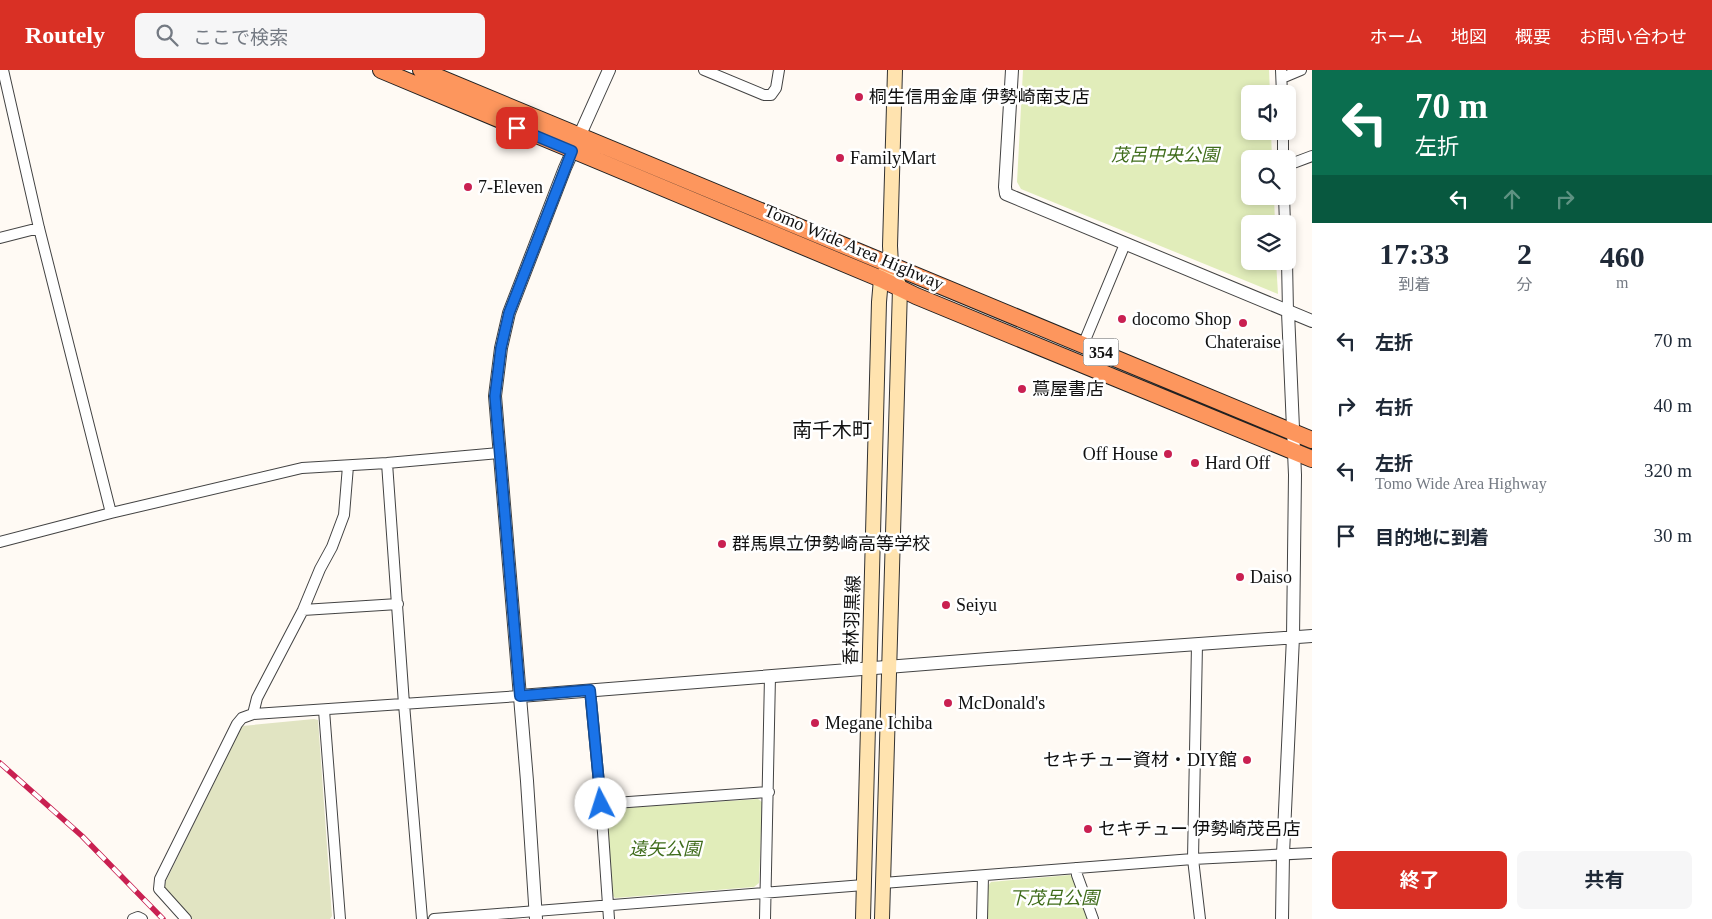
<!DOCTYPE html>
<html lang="ja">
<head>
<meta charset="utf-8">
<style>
	body { margin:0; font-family:"Times New Roman","Noto Sans JP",serif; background:#f6f6f7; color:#1f2937; height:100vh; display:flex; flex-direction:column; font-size:19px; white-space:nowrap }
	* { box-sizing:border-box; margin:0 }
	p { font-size:16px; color:#747a83 }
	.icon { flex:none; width:28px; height:28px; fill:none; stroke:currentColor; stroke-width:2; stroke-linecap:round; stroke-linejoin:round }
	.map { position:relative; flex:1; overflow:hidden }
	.sheet { display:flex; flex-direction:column; background:#fff; width:400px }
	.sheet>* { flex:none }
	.guide { background:#0b6e4f; color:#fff; overflow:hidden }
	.controls { position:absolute; left:1241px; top:15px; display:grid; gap:10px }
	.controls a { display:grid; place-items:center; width:55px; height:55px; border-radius:8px; background:#fff; box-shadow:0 2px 8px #0003; font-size:25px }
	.pin { position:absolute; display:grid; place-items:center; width:42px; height:42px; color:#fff; margin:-21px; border-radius:10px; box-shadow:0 2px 8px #0006 }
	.me { position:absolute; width:55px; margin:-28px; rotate:355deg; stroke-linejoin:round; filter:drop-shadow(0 0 4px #0008) }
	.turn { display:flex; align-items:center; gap:18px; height:105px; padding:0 20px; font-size:22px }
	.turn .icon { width:65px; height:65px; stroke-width:2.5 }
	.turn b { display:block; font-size:35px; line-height:42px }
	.lanes { display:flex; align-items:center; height:48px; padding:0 20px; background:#0003; justify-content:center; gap:25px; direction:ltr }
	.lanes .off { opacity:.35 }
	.eta { display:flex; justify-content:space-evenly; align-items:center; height:85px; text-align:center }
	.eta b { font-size:30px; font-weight:700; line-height:35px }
	.action { display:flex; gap:10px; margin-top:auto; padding:10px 20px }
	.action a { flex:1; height:58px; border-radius:8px; background:#d93025; color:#fff; font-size:20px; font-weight:700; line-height:58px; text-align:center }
	.action a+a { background:#f6f6f7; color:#1f2937 }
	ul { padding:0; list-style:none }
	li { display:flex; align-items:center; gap:15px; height:65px; padding:0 20px }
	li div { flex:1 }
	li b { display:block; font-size:19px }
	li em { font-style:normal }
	header { display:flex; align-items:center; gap:30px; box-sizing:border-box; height:70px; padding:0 25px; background:#d93025; color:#fff }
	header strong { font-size:24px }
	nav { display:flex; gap:28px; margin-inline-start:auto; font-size:18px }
	.search { width:350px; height:45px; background:#f6f6f7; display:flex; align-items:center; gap:12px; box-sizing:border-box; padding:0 18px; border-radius:8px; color:#747a83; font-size:19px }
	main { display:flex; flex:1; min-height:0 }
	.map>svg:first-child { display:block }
	.green { fill:#e1edba }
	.cemetery { fill:#e1e4c2 }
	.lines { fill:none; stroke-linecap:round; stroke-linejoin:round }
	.minor-casing { stroke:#434343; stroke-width:12 }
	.tertiary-casing { stroke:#434343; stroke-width:14 }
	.secondary-casing { stroke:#323232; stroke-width:16 }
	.trunk-casing { stroke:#212121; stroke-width:18 }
	.minor { stroke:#fff; stroke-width:10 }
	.tertiary { stroke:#fff; stroke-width:12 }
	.secondary { stroke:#ffe3af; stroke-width:14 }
	.trunk { stroke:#fd965d; stroke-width:16 }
	.rail-casing { stroke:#c92051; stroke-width:5.5 }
	.rail { stroke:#fff; stroke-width:4; stroke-dasharray:11; stroke-linecap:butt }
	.route-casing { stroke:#114b97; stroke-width:12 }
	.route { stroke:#1a73e8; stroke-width:9 }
	.poi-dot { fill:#c92051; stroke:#fff; stroke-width:2 }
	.labels { text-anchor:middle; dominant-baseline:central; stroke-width:5; stroke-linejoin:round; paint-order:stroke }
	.shield { fill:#fff; stroke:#585858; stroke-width:1 }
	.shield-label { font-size:16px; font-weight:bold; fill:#101010 }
	.poi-label { font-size:18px; fill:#101010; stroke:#fff; text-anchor:start }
	.park-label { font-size:18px; font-style:italic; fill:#406d1c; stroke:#fff }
	.street-label { font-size:18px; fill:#101010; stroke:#fff }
	.quarter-label { font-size:20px; fill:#101010; stroke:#fff }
</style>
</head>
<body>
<header>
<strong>Routely</strong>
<div class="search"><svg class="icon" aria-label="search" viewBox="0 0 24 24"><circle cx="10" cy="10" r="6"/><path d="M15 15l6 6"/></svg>ここで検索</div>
<nav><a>ホーム</a><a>地図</a><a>概要</a><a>お問い合わせ</a></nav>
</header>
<main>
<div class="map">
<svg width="1312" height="849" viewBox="0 0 1312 849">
	<rect width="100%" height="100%" fill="#fffaf4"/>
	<path class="green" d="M1023 0H1269L1270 24H1250V61H1271L1272 89H1250V126H1274L1275 154H1250V191H1276L1278 224 1021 119 1017 112Z
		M758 729 762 732 759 813 754 817 615 828 611 823 605 742 609 739Z
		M1070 805 1074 808 1088 849H987L988 816 991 812Z"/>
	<path class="cemetery" d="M314 649 318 650 332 846 330 849H191L164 820V815L242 656Z"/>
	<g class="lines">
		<g class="minor-casing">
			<path id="minor" d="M3 0 39 158 111 443
				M704 0 764 25H771L776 18 779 0
				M1281 0 1282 24
				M1282 8 1301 0
				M1283 61V89
				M1288 95 1312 86
				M1284 126 1285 154
				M0 168 39 158
				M1287 191 1288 242
				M1083 275 1125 174
				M387 393 404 634 422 849
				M0 472 111 443 302 398 387 393 499 383
				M303 540 398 534
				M1197 574 1193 789 1200 849
				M590 620 601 734 609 849
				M324 640 340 849
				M253 644 257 628 303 540 320 499 332 477 344 445 348 396
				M601 734 769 722
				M1076 798 1077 805 1093 849
				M883 813 1193 789 1312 783
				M133 849 138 847 142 849
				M186 849 159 819 160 809 237 654 242 648 253 644 520 626
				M434 849 864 815
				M765 849 770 606
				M982 849 983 806"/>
		</g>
		<g class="tertiary-casing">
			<path id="tertiary" d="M1012 0 1005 117 1006 124 1312 251
				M520 626 988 589 1312 566
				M536 849 527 711 495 326 501 278 509 243 565 98 609 0
				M1282 849 1283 784 1293 567 1295 405 1288 242"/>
		</g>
		<g class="secondary-casing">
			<path id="secondary" d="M863 849 879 232 881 209 886 201
				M882 849 900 218 891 194 890 176 895 0"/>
		</g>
		<g class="trunk-casing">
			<path id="trunk" d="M381 0 881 209 916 226 1312 389
				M421 0 1312 370"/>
		</g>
		<use href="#minor" class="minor"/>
		<use href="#tertiary" class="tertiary"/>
		<use href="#secondary" class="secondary"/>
		<use href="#trunk" class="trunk"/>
		<g class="rail-casing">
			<path id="rail" d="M0 693 82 766 163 849"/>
		</g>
		<use href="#rail" class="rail"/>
	</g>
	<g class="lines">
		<g class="route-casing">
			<path id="route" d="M517 58 572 81 509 243 501 278 495 326 520 626 590 620 601 734"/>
		</g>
		<use href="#route" class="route"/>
	</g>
	<g class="poi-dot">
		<circle cx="859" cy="27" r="5"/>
		<circle cx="840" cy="88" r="5"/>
		<circle cx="468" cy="117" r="5"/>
		<circle cx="1122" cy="249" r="5"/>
		<circle cx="1243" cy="253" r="5"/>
		<circle cx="1022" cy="319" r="5"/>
		<circle cx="1168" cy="384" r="5"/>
		<circle cx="1195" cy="393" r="5"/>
		<circle cx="722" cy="474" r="5"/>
		<circle cx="1240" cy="507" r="5"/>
		<circle cx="946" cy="535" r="5"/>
		<circle cx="948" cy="633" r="5"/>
		<circle cx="815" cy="653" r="5"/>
		<circle cx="1247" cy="690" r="5"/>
		<circle cx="1088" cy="759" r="5"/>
	</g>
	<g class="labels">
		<rect class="shield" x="1083.5" y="268.5" width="35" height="27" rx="4"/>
		<g class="shield-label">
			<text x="1101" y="282">354</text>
		</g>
		<g class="poi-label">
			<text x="869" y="27">桐生信用金庫 伊勢崎南支店</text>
			<text x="850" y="88">FamilyMart</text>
			<text x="478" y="117">7-Eleven</text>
			<text x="1132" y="249">docomo Shop</text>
			<text x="1243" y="272" text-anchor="middle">Chateraise</text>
			<text x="1032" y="319">蔦屋書店</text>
			<text x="1158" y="384" text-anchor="end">Off House</text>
			<text x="1205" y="393">Hard Off</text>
			<text x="732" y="474">群馬県立伊勢崎高等学校</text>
			<text x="1250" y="507">Daiso</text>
			<text x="956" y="535">Seiyu</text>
			<text x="958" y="633">McDonald's</text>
			<text x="825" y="653">Megane Ichiba</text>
			<text x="1237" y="690" text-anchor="end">セキチュー資材・DIY館</text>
			<text x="1098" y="759">セキチュー 伊勢崎茂呂店</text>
		</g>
		<g class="park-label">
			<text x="1165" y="85">茂呂中央公園</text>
			<text x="665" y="779">遠矢公園</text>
			<text x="1054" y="828">下茂呂公園</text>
		</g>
		<g class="street-label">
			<text transform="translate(854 177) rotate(23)">Tomo Wide Area Highway</text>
			<text transform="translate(852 550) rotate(-88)">香林羽黒線</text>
		</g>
		<g class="quarter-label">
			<text x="832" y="360">南千木町</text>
		</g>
	</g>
</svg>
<div class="controls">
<a><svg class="icon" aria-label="sound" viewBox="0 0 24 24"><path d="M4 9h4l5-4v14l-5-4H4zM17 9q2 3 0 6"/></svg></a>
<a><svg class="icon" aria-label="search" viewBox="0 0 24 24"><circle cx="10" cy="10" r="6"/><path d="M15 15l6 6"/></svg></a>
<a><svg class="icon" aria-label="layers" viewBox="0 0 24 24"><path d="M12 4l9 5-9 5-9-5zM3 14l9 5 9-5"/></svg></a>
</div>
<div class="pin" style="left:517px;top:58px;background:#d93025"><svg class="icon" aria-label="arrive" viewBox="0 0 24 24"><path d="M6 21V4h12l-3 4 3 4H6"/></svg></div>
<svg class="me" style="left:601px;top:734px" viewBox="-20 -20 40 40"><circle r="19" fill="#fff"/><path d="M0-13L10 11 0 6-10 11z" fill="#1a73e8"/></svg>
</div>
<section class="sheet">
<div class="guide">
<div class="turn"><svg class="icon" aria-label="left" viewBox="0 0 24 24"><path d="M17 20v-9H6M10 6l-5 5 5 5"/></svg><div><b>70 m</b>左折</div></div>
<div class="lanes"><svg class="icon" aria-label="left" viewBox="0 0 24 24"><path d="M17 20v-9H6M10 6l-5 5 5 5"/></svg><svg class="icon off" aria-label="ahead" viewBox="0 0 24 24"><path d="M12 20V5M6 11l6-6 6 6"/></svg><svg class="icon off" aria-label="right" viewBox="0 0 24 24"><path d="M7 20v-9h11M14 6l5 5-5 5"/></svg></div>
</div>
<div class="eta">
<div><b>17:33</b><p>到着</p></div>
<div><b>2</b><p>分</p></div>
<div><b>460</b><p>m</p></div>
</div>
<ul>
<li><svg class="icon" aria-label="left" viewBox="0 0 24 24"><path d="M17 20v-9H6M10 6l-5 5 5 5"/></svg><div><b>左折</b></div><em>70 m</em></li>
<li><svg class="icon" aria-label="right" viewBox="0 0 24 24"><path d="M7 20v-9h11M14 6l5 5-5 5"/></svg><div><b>右折</b></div><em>40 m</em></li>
<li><svg class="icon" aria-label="left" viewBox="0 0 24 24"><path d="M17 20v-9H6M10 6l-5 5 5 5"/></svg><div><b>左折</b><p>Tomo Wide Area Highway</p></div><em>320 m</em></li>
<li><svg class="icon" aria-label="arrive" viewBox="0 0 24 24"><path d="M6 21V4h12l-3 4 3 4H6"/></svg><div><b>目的地に到着</b></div><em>30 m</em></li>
</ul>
<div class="action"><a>終了</a><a>共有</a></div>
</section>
</main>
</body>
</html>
